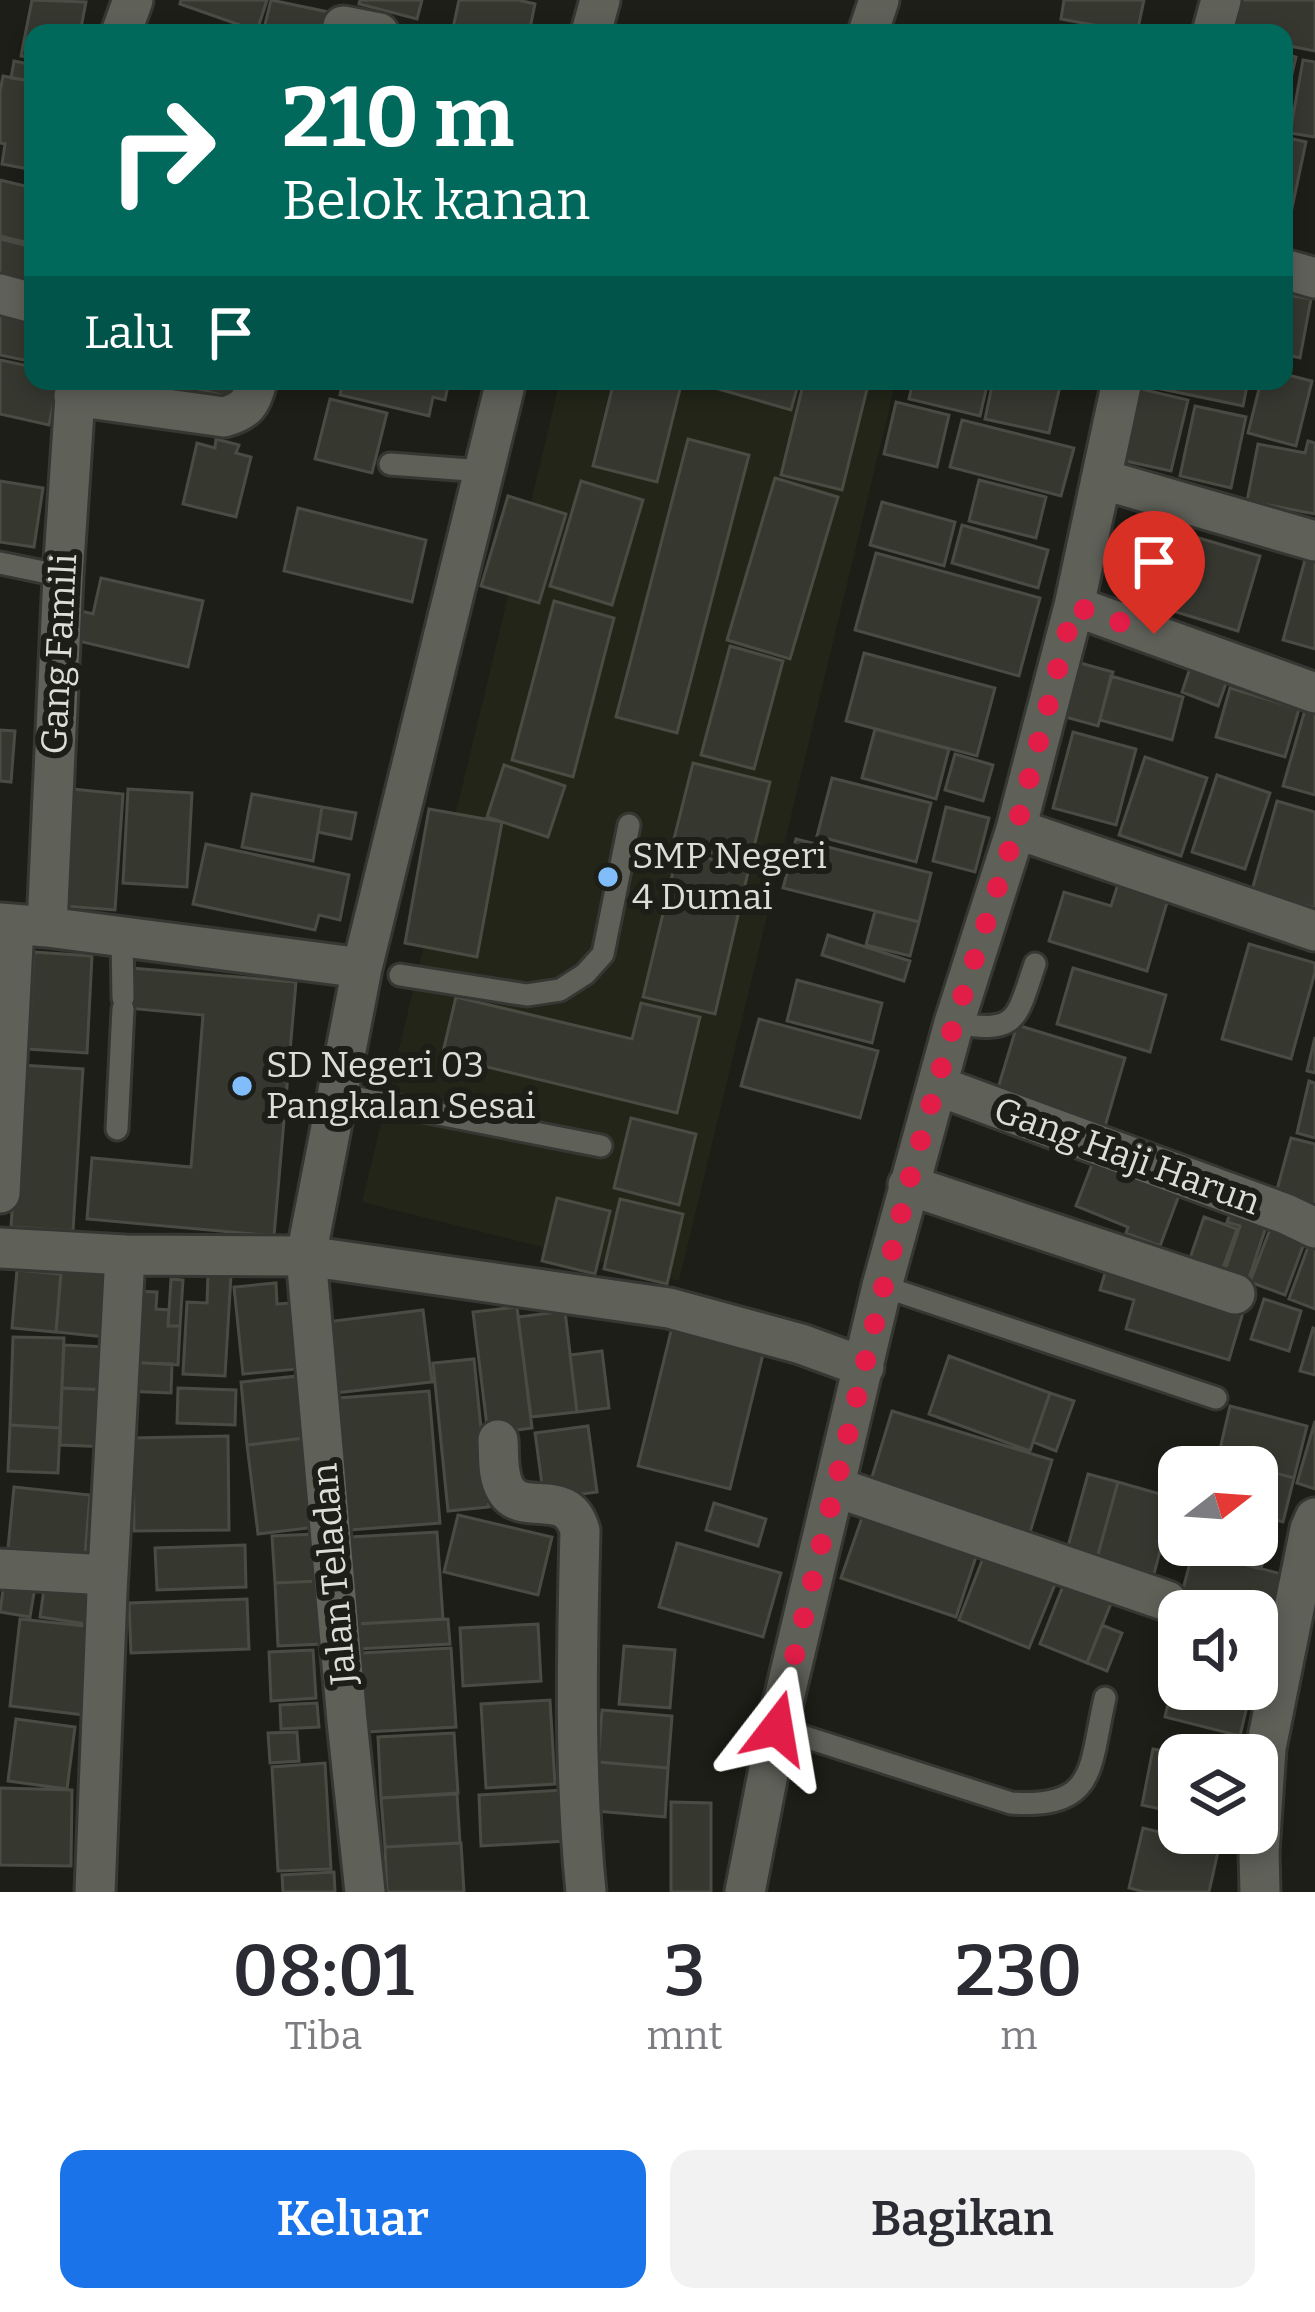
<!DOCTYPE html>
<html lang="id">
<head>
<meta charset="utf-8">
<style>
	body { margin:0; font-family:Bitter,serif; background:#f2f2f3; color:#2b2b33; height:100vh; display:flex; flex-direction:column; font-size:45px; white-space:nowrap }
	* { box-sizing:border-box; margin:0 }
	p { font-size:39px; color:#7c7c81 }
	.icon { flex:none; width:66px; height:66px; fill:none; stroke:currentColor; stroke-width:2; stroke-linecap:round; stroke-linejoin:round }
	.map { position:relative; height:1892px; overflow:hidden }
	.side { display:flex; flex-direction:column; background:#fff; flex:1 }
	.side>* { flex:none }
	.hud { position:absolute; left:24px; top:24px; width:1269px; height:366px; border-radius:24px; box-shadow:0 6px 18px #0003; background:#00695c; color:#fff; overflow:hidden }
	.needle { width:78px; rotate:73deg }
	.tools { position:absolute; left:1158px; top:1446px; display:grid; gap:24px }
	.tools a { display:grid; place-items:center; width:120px; height:120px; border-radius:24px; background:#fff; box-shadow:0 6px 18px #0003; font-size:60px }
	.pin { position:absolute; display:grid; place-items:center; width:102px; height:102px; color:#fff; margin:-123px -51px; border-radius:50% 50% 50% 0; rotate:-45deg; box-shadow:0 0 12px #0007 }
	.pin .icon { rotate:45deg }
	.me { position:absolute; width:132px; margin:-66px; rotate:14deg; stroke-linejoin:round; filter:drop-shadow(0 0 9px #0008) }
	.turn { display:flex; align-items:center; gap:42px; height:252px; padding:0 60px; font-size:54px }
	.turn .icon { width:156px; height:156px; stroke-width:2.5 }
	.turn b { display:block; font-size:84px; line-height:102px }
	.then { display:flex; align-items:center; height:114px; padding:0 60px; background:#0003; gap:24px; font-size:45px }
	.eta { display:flex; justify-content:space-evenly; align-items:center; height:204px; text-align:center }
	.eta b { font-size:72px; font-weight:600; line-height:84px }
	.action { display:flex; gap:24px; margin-top:auto; padding:24px 60px }
	.action a { flex:1; height:138px; border-radius:24px; background:#1a73e8; color:#fff; font-size:48px; font-weight:600; line-height:138px; text-align:center }
	.action a+a { background:#f2f2f3; color:#2b2b33 }
	.map>svg:first-child { display:block }
	.built { fill:#222518 }
	.building { fill:#363830; stroke:#4a4c44; stroke-width:3 }
	.lines { fill:none; stroke-linecap:round; stroke-linejoin:round }
	.service-casing { stroke:#363733; stroke-width:27 }
	.minor-casing { stroke:#363733; stroke-width:45 }
	.service { stroke:#5f6159; stroke-width:21 }
	.minor { stroke:#5f6159; stroke-width:39 }
	.route { stroke:#e11d48; stroke-width:21; stroke-dasharray:0 37.8 }
	.poi-dot { fill:#81bdfa; stroke:#1d1e17; stroke-width:4.5 }
	.labels { text-anchor:middle; dominant-baseline:central; stroke-width:12; stroke-linejoin:round; paint-order:stroke }
	.street-label { font-size:36px; fill:#dcddd8; stroke:#1d1e17 }
	.poi-label { font-size:36px; fill:#dcddd8; stroke:#1d1e17; text-anchor:start }
</style>
</head>
<body>
<div class="map">
<svg width="1315" height="1892" viewBox="0 0 1315 1892">
	<rect width="100%" height="100%" fill="#1d1e17"/>
	<path class="built" d="M560 381H896L679 1281 362 1202Z"/>
	<path class="building" d="M32 0 86 2 80 33H33V58L21 56Z
		M181 0H267L257 31 180 4Z
		M271 0 338 14 333 33H263Z
		M360 0H422L417 19 359 4Z
		M459 0H518L535 4 529 33H452Z
		M1064 0H1144L1137 33 1061 19Z
		M1237 0H1315V51L1284 45V33H1230Z
		M142 25 245 33H142Z
		M1284 54 1296 57 1284 108Z
		M1303 60 1315 62V137L1290 133Z
		M14 61 33 65V99L28 98 31 81 11 78Z
		M3 76 31 81 28 98 33 99V170L2 164 5 144 0 143V92Z
		M1284 137 1306 142 1284 246Z
		M0 180 33 188V244L0 236Z
		M0 239 33 247V298L0 291Z
		M1284 294 1311 299 1300 358 1284 354Z
		M0 298 33 306V362L0 355Z
		M0 360 33 367V381H58L49 425 0 414Z
		M1284 374 1312 381 1296 446 1248 433 1261 381H1284Z
		M165 381H233L229 397Z
		M343 381H449L445 400 433 397 429 416 340 395Z
		M614 381H682L657 482 593 466Z
		M691 381H799L791 410Z
		M804 381H869L842 490 781 475Z
		M913 381H988L980 416 909 399Z
		M993 381 1061 382 1049 433 985 419Z
		M1148 381H1248L1243 406 1147 386Z
		M1137 388 1188 400 1171 471 1121 460Z
		M330 399 387 413 372 473 315 459Z
		M896 402 949 415 937 467 884 454Z
		M1195 406 1246 417 1231 488 1180 476Z
		M962 420 1074 448 1061 496 950 467Z
		M216 439 239 445 236 453 251 457 236 517 183 504 197 443 215 448Z
		M688 439 749 455 677 733 616 717Z
		M1308 441 1315 443V514L1247 501 1258 444 1305 453Z
		M775 478 838 497 790 659 727 640Z
		M979 480 1046 497 1036 538 969 521Z
		M0 481 43 488 34 547 0 542Z
		M581 481 643 500 612 605 550 586Z
		M508 496 566 514 539 603 481 586Z
		M882 502 955 522 944 566 870 545Z
		M298 508 426 540 412 602 284 571Z
		M962 525 1048 550 1038 588 952 563Z
		M1165 528 1260 556 1238 631 1144 602Z
		M876 553 1040 598 1019 676 855 630Z
		M1306 556 1315 559V649L1283 640Z
		M101 578 203 601 188 667 70 639 77 610 93 614Z
		M554 601 614 618 573 777 512 760Z
		M730 646 783 661 754 769 701 755Z
		M864 653 995 688 977 756 846 721Z
		M1193 659 1230 672 1218 706 1182 692Z
		M1073 661 1113 672 1098 726 1058 715Z
		M1111 676 1183 697 1172 740 1100 720Z
		M1230 688 1299 709 1285 757 1216 737Z
		M1307 703 1315 705V795L1283 786Z
		M875 729 949 749 936 799 862 778Z
		M0 730 15 731 11 782 0 781Z
		M1073 732 1136 749 1116 825 1053 808Z
		M955 754 993 765 983 801 945 790Z
		M1145 757 1207 778 1181 856 1119 835Z
		M693 763 770 782 750 863 673 843Z
		M504 765 565 786 548 837 487 817Z
		M1217 775 1270 793 1245 869 1192 852Z
		M832 778 931 803 916 862 817 836Z
		M72 789 123 794 115 910 64 906Z
		M128 789 192 793 187 887 123 883Z
		M252 794 322 807 313 861 242 847Z
		M1277 801 1315 812V908L1252 890Z
		M322 807 356 813 351 839 318 832Z
		M946 807 989 818 975 872 933 861Z
		M429 809 502 822 477 957 405 943Z
		M796 839 931 873 919 922 783 888Z
		M206 844 349 875 340 920 319 915 315 930 193 904Z
		M678 851 749 868 715 1014 643 997Z
		M1118 884 1168 899 1147 971 1049 941 1064 892 1111 906Z
		M875 911 919 922 910 956 866 945Z
		M828 935 910 961 904 981 822 955Z
		M1249 944 1315 963V972L1291 1059 1222 1039Z
		M34 952 92 956 87 1053 28 1049Z
		M131 968 296 982 274 1236 87 1219 92 1158 191 1167 203 1015 127 1008Z
		M1073 968 1166 995 1150 1052 1057 1024Z
		M797 980 882 1003 872 1043 787 1021Z
		M456 997 632 1039 641 1003 700 1017 677 1113 442 1056Z
		M759 1019 878 1051 860 1118 741 1086Z
		M1017 1025 1125 1058 1104 1130 995 1098Z
		M1315 1037V1073L1307 1071Z
		M21 1065 83 1069 73 1231 11 1227Z
		M1309 1081 1315 1083V1138L1297 1133Z
		M631 1118 696 1134 679 1205 614 1188Z
		M1291 1138 1315 1144V1204L1276 1193Z
		M1096 1154 1182 1187 1160 1246 1126 1233 1128 1227 1076 1206Z
		M557 1198 610 1211 595 1274 542 1261Z
		M620 1199 683 1214 667 1284 604 1269Z
		M1232 1208 1268 1221 1248 1281 1224 1273 1240 1226 1227 1222Z
		M1204 1217 1237 1229 1220 1276 1188 1264Z
		M1272 1224 1306 1238 1285 1295 1250 1282Z
		M1311 1239 1315 1241V1309L1289 1299Z
		M1109 1260 1246 1302 1229 1360 1126 1329 1134 1300 1100 1290Z
		M17 1270 61 1274 56 1332 12 1328Z
		M61 1271 112 1275 106 1337 56 1332Z
		M208 1273 231 1275 225 1376 183 1374 187 1302 207 1303Z
		M171 1279 183 1280 180 1326H168Z
		M276 1283 277 1304 291 1303 298 1369 243 1374 234 1287Z
		M131 1291 157 1292 156 1309 169 1310 168 1326H180L178 1365 127 1362Z
		M1264 1299 1301 1311 1289 1351 1251 1339Z
		M517 1307 532 1428 488 1434 473 1312Z
		M423 1310 432 1382 335 1393 326 1322Z
		M565 1311 577 1412 531 1417 518 1317Z
		M673 1323 765 1346 730 1489 638 1466Z
		M1313 1328 1315 1329V1375L1300 1371Z
		M13 1337 64 1338 60 1428 10 1425Z
		M64 1345 106 1347 104 1390 62 1388Z
		M602 1351 609 1408 577 1412 570 1355Z
		M949 1356 1050 1393 1030 1451 929 1414Z
		M474 1359 489 1507 448 1511 433 1363Z
		M122 1362 172 1364 171 1393 122 1391Z
		M298 1376 305 1438 247 1445 241 1382Z
		M62 1388 112 1390 110 1447 60 1445Z
		M178 1388 236 1390 235 1425 177 1423Z
		M429 1391 440 1523 350 1530 339 1398Z
		M1050 1393 1074 1401 1056 1451 1033 1442Z
		M1230 1406 1307 1426 1294 1478 1218 1458Z
		M892 1411 1052 1460 1028 1539 868 1490Z
		M1315 1421V1489L1297 1483Z
		M10 1425 60 1428 58 1473 8 1471Z
		M588 1426 597 1492 544 1499 535 1433Z
		M228 1436 229 1530 134 1531 133 1438Z
		M305 1438 316 1527 258 1534 247 1445Z
		M1188 1451 1218 1458 1252 1467H1184Z
		M1257 1468 1294 1478 1283 1522 1257 1515Z
		M1088 1474 1118 1482 1097 1558 1067 1550Z
		M1118 1482 1174 1498 1154 1574 1097 1558Z
		M14 1487 90 1495 85 1555 8 1548Z
		M714 1503 766 1519 758 1546 706 1530Z
		M864 1512 978 1551 956 1617 841 1578Z
		M458 1515 552 1537 538 1595 444 1572Z
		M1257 1517 1273 1521 1261 1569 1193 1551 1195 1545H1257Z
		M437 1532 443 1619 356 1624 351 1537Z
		M316 1534 319 1581 275 1583 272 1536Z
		M677 1543 781 1573 763 1637 659 1607Z
		M245 1545 246 1587 157 1590 155 1548Z
		M987 1548 1058 1577 1029 1648 959 1620Z
		M1193 1551 1293 1577 1282 1623 1257 1617V1611H1235L1181 1597Z
		M1069 1571 1116 1591 1087 1663 1040 1644Z
		M5 1575 36 1581 30 1617 0 1612Z
		M319 1581 323 1644 278 1646 275 1583Z
		M45 1582 100 1589 94 1625 40 1617Z
		M1181 1597 1235 1611H1179V1652L1168 1649Z
		M247 1599 249 1649 131 1653 129 1603Z
		M1257 1617 1282 1623 1269 1675 1257 1672Z
		M20 1619 94 1627 84 1715 10 1706Z
		M448 1619 450 1644 357 1649 356 1624Z
		M538 1624 541 1681 463 1686 460 1628Z
		M1102 1625 1122 1633 1107 1671 1087 1663Z
		M624 1646 675 1650 670 1708 619 1704Z
		M451 1648 456 1727 367 1732 362 1653Z
		M313 1650 316 1698 271 1701 269 1652Z
		M1178 1661 1179 1689H1251L1240 1736 1165 1717Z
		M550 1700 555 1784 486 1788 481 1704Z
		M317 1703 319 1727 281 1729 280 1705Z
		M602 1710 672 1716 668 1768 598 1762Z
		M16 1719 75 1727 67 1789 8 1781Z
		M297 1732 299 1761 270 1763 268 1733Z
		M454 1733 458 1793 381 1798 378 1737Z
		M1153 1749 1185 1755H1179V1813L1142 1805Z
		M598 1762 668 1768 665 1817 594 1811Z
		M325 1763 331 1869 278 1871 272 1767Z
		M0 1788 72 1790 71 1866 0 1865Z
		M563 1790 566 1841 481 1846 479 1795Z
		M457 1794 460 1843 385 1847 381 1798Z
		M671 1802 711 1803V1892H671Z
		M1143 1828 1219 1847 1209 1892H1145L1129 1888Z
		M461 1843 464 1892H387L385 1847Z
		M334 1872 335 1892H283L282 1875Z"/>
	<g class="lines">
		<g class="service-casing">
			<path id="service" d="M390 464 483 471
				M0 563 63 576
				M122 937 123 998
				M400 975 527 995 560 990 585 974 603 954 629 825
				M954 1023C1018 1034 1016 1020 1035 964
				M337 1094 601 1146
				M117 1129 123 1009
				M882 1286 1216 1398
				M777 1728 1011 1803C1098 1809 1089 1767 1105 1698"/>
		</g>
		<g class="minor-casing">
			<path id="minor" d="M343 26 379 33
				M121 33 133 0
				M591 33 600 0
				M868 33 879 0
				M1212 33 1221 0
				M1284 269 1315 278
				M0 294 33 303
				M74 396 224 417C246 411 252 403 257 381
				M1101 479 1315 541
				M1074 606 1315 693
				M1016 829 1315 931
				M0 923 47 927 362 968
				M47 927 63 576 76 381
				M938 1086 1286 1214 1315 1228
				M908 1185 1235 1294
				M0 1193 14 925
				M0 1248 125 1255 306 1256 669 1308 801 1344 864 1367
				M498 1440C499 1456 497 1476 506 1490 522 1518 568 1485 580 1531 577 1651 574 1772 586 1892
				M835 1487 1167 1601
				M0 1569 108 1575
				M95 1892 107 1592 125 1255
				M365 1892 347 1721 306 1256 362 968 506 381
				M745 1892 777 1728 882 1286 954 1023 1016 829 1074 606 1122 381
				M1260 1892 1259 1853 1266 1748 1310 1529 1315 1518"/>
		</g>
		<use href="#service" class="service"/>
		<use href="#minor" class="minor"/>
	</g>
	<g class="lines">
		<path class="route" d="M777 1728 908 1185 954 1023 1016 829 1074 606 1154 634"/>
	</g>
	<g class="poi-dot">
		<circle cx="608" cy="877" r="12"/>
		<circle cx="242" cy="1086" r="12"/>
	</g>
	<g class="labels">
		<g class="street-label">
			<text transform="translate(59 654) rotate(-87)">Gang Famili</text>
			<text transform="translate(1127 1156) rotate(20)">Gang Haji Harun</text>
			<text transform="translate(334 1574) rotate(-95)">Jalan Teladan</text>
		</g>
		<g class="poi-label">
			<text x="632" y="856">SMP Negeri<tspan x="632" dy="41">4 Dumai</tspan></text>
			<text x="266" y="1065">SD Negeri 03<tspan x="266" dy="41">Pangkalan Sesai</tspan></text>
		</g>
	</g>
</svg>
<div class="tools">
<a><svg class="needle" viewBox="-14 -14 28 28"><path d="M0-13l5 13h-10z" fill="#e53935"/><path d="M0 13l5-13h-10z" fill="#7c7c81"/></svg></a>
<a><svg class="icon" aria-label="sound" viewBox="0 0 24 24"><path d="M4 9h4l5-4v14l-5-4H4zM17 9q2 3 0 6"/></svg></a>
<a><svg class="icon" aria-label="layers" viewBox="0 0 24 24"><path d="M12 4l9 5-9 5-9-5zM3 14l9 5 9-5"/></svg></a>
</div>
<div class="pin" style="left:1154px;top:634px;background:#d93025"><svg class="icon" aria-label="arrive" viewBox="0 0 24 24"><path d="M6 21V4h12l-3 4 3 4H6"/></svg></div>
<svg class="me" style="left:777px;top:1728px" viewBox="-20 -20 40 40"><path d="M0-17L14 15 0 8-14 15z" fill="#e11d48" stroke="#fff" stroke-width="4"/></svg>
<div class="hud">
<div class="turn"><svg class="icon" aria-label="right" viewBox="0 0 24 24"><path d="M7 20v-9h11M14 6l5 5-5 5"/></svg><div><b>210 m</b>Belok kanan</div></div>
<div class="then">Lalu<svg class="icon" aria-label="arrive" viewBox="0 0 24 24"><path d="M6 21V4h12l-3 4 3 4H6"/></svg></div>
</div>
</div>
<section class="side">
<div class="eta">
<div><b>08:01</b><p>Tiba</p></div>
<div><b>3</b><p>mnt</p></div>
<div><b>230</b><p>m</p></div>
</div>
<div class="action"><a>Keluar</a><a>Bagikan</a></div>
</section>
</body>
</html>
